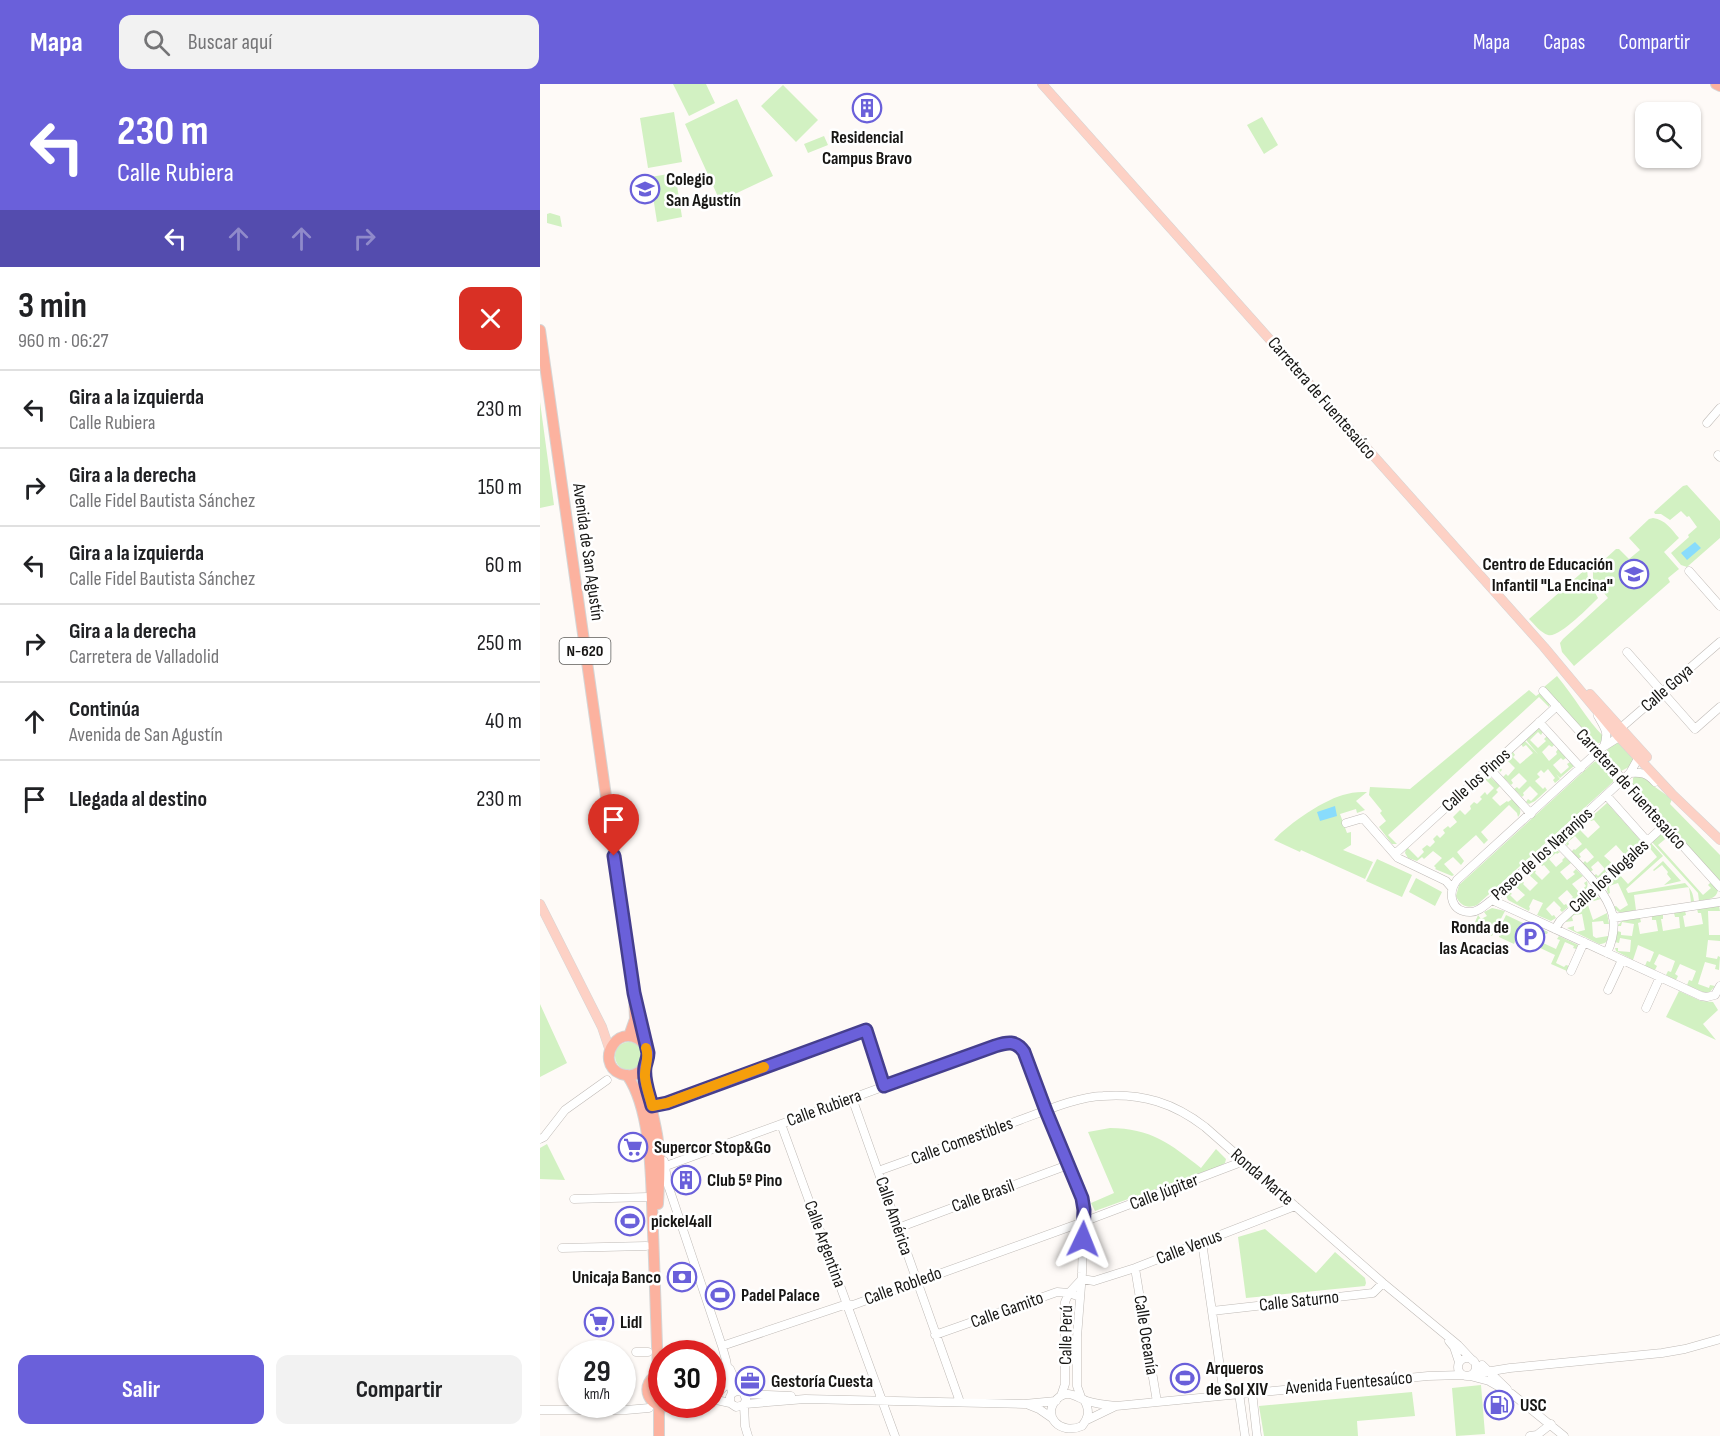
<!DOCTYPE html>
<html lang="es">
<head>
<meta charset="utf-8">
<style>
	body { margin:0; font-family:"Sofia Sans Condensed",sans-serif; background:#f2f2f2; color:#202124; height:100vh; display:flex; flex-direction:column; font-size:22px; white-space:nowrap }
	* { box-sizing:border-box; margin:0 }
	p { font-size:20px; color:#757577 }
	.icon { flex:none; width:33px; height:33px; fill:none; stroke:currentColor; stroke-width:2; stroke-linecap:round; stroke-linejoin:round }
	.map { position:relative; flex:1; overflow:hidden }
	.details { display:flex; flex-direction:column; background:#fff; width:540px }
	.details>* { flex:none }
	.hud { background:#6a60da; color:#fff; overflow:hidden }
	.tools { position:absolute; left:1095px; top:18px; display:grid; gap:12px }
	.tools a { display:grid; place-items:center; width:66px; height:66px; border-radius:12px; background:#fff; box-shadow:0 2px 4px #0004; font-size:30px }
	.speed { position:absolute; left:18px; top:1256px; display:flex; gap:12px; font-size:30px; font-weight:700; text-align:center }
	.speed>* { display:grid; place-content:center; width:78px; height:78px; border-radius:50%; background:#fff; box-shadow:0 2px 4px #0004; line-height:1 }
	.speed small { font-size:15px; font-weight:400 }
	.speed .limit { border:9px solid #d22; background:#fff; color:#111 }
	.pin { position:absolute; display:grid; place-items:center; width:51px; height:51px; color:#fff; margin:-62px -26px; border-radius:50% 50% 50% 0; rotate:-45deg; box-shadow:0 0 6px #0007 }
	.pin .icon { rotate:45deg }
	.me { position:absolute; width:66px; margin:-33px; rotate:2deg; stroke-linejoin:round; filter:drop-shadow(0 0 4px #0008) }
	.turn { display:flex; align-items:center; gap:21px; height:126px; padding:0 18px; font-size:27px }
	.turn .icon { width:78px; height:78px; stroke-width:2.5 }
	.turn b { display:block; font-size:42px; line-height:51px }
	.lanes { display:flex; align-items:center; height:57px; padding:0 18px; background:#0003; justify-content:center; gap:30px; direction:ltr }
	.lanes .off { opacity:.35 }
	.round { display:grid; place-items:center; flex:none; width:63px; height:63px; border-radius:12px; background:#f2f2f2 }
	.headline { display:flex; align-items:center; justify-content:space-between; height:102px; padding:0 18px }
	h1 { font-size:36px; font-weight:700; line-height:45px }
	.button { display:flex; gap:12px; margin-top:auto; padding:12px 18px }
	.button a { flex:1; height:69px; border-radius:12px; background:#6a60da; color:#fff; font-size:24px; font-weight:700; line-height:69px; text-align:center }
	.button a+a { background:#f2f2f2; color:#202124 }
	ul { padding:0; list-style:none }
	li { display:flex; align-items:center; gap:18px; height:78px; padding:0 18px; border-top:2px solid #e0e0e0 }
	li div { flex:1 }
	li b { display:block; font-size:22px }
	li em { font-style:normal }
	header { display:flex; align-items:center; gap:36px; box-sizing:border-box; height:84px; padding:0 30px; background:#6a60da; color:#fff }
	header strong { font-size:28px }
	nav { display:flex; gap:33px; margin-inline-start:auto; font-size:21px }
	.search { width:420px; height:54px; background:#f2f2f2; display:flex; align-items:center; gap:15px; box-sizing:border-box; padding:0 21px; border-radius:12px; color:#757577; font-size:22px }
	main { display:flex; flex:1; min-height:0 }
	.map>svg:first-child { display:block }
	.green { fill:#d2f1c2 }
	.water { fill:#89dcfc }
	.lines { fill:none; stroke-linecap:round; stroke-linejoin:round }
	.minor-casing { stroke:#bfbab6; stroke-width:9 }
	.major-casing { stroke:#d5d5d5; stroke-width:10 }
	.highway-casing { stroke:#d5d5d5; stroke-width:12 }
	.minor { stroke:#fff; stroke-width:8 }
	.major { stroke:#fdd1c5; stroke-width:9 }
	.highway { stroke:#fcb29f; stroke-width:10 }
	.route-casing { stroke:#453e8e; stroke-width:15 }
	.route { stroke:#6a60da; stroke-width:10 }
	.slow { stroke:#f59e0b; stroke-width:10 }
	.labels { text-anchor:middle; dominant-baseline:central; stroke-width:5; stroke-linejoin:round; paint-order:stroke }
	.shield { fill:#fff; stroke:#5d5c5a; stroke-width:1.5 }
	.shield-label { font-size:16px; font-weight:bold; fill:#171614 }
	.poi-label { font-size:18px; font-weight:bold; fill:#171614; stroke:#fff; text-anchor:start }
	.street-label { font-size:18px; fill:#171614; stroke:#fff }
</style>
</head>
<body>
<header>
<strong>Mapa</strong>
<div class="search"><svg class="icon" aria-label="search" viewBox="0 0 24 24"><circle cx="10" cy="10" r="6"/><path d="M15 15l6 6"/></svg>Buscar aquí</div>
<nav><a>Mapa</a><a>Capas</a><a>Compartir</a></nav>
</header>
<main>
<section class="details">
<div class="hud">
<div class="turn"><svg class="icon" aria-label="left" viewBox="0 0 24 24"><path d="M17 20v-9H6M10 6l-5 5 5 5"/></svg><div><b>230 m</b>Calle Rubiera</div></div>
<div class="lanes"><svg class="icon" aria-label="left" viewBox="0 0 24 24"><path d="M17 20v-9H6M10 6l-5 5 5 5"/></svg><svg class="icon off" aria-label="ahead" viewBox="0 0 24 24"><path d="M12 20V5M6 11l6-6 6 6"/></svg><svg class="icon off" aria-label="ahead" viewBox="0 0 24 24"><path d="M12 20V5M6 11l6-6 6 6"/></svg><svg class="icon off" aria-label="right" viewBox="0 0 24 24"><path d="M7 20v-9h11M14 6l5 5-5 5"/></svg></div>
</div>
<div class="headline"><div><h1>3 min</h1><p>960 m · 06:27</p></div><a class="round" style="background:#d93025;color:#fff"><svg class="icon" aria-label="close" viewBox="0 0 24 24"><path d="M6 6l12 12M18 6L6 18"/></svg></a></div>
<ul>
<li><svg class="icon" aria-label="left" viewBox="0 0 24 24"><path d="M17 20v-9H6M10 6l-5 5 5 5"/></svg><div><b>Gira a la izquierda</b><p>Calle Rubiera</p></div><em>230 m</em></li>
<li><svg class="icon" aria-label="right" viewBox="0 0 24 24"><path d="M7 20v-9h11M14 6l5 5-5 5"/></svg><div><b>Gira a la derecha</b><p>Calle Fidel Bautista Sánchez</p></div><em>150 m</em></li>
<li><svg class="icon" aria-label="left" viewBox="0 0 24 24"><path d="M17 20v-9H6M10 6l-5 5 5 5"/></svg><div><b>Gira a la izquierda</b><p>Calle Fidel Bautista Sánchez</p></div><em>60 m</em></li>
<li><svg class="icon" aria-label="right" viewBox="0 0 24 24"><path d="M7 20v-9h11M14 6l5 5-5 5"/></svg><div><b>Gira a la derecha</b><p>Carretera de Valladolid</p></div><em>250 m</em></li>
<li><svg class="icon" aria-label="ahead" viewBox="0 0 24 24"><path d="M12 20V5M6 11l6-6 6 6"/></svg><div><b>Continúa</b><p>Avenida de San Agustín</p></div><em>40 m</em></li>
<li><svg class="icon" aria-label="arrive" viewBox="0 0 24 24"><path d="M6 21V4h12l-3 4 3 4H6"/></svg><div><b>Llegada al destino</b></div><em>230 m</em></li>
</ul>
<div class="button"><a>Salir</a><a>Compartir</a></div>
</section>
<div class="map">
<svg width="1180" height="1352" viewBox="0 0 1180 1352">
	<rect width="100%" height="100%" fill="#fefaf7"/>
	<path class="green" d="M133 0H166L175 19 149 32Z
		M243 1 278 36 256 58 221 22Z
		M197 15 233 92 180 117 145 40Z
		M134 28 142 78 108 84 100 34Z
		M722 33 738 61 724 70 707 41Z
		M284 52 288 61 268 69 264 60Z
		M135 89 142 133 117 138 110 93Z
		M10 129 20 132 22 143 7 139V130Z
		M0 318 14 421 0 424Z
		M1147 401 1180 437V454L1147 483 1141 481 1131 469 1149 453 1148 451 1157 443 1149 432 1147 433 1141 427 1130 436 1121 430H1115L1114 428 1143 402Z
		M1113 434C1126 436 1131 445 1139 454L1124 468 1139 485 1128 494 1130 498 1034 582 1022 568 1020 559 1023 555 1068 514 1064 509 1061 508 1053 494V486L1076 465H1079L1089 475 1100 466 1089 454 1109 435Z
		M1047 484 1048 496 1058 514C1050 522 1018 555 1008 551 1001 549 994 540 989 535Z
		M1017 592C1034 612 1046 635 1064 653L1062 658 1056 660 1053 658 1004 603Z
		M989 606 996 612 1000 609 1010 620 1009 623 999 613 848 751 857 760H852L839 743 846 737 840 729 842 727 829 711 830 703 870 705Z
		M999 644 1003 648 1001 651 998 648 990 656 998 664 1006 657 1004 655 1007 652 1014 661 1012 663 1009 661 1002 668 1009 677 1017 670 1016 668 1018 665 1026 674 1023 676 1021 674 1013 681 1021 690 1029 683 1027 680 1030 678 1034 682 1020 694 1016 690 1020 695 1015 699 1013 696 1015 694 1008 685 1004 689 1001 686 997 690 1000 693 995 697 1003 705 1005 703 1007 706 995 717 989 720 986 718 988 715 991 717 998 710 990 702 983 709 984 711 982 713 974 705 977 703 979 705 987 697 979 689 971 696 973 699 971 701 963 693 966 690 968 692 975 684 967 676 960 683 962 686 960 688C957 679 966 674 973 668L975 671 973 673 980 680 993 669 986 661 983 663 981 660 985 657 998 670 986 656Z
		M1077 657 1096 676 1089 683 1081 687 1067 673V666Z
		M1058 677 1062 679 1073 691V698L937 821C928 825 920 822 916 812L919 801 1054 678Z
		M949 692 960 702 956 706 958 708 952 714 960 722 967 717 968 718 972 715C977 720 984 726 978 733L977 729 969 721 941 748 948 756 944 760 936 751 917 768 924 777 921 781 913 773 904 780 914 791 912 792 895 785 896 784 894 782 902 774 893 767 884 775 882 773 877 777 868 774 865 769 866 765 868 764 878 774 884 768 882 765 887 761 890 763 895 758 893 755 897 751 900 754 905 749 903 746 908 742 910 744 917 738 913 733 920 726 925 731 931 725 930 722 934 718 937 720 942 715 940 713 945 708 947 711 954 704 944 694Z
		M1096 692 1106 694 1115 703 1132 715 1130 720 1180 771V797L1093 702V694Z
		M827 708 816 717 825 726 817 729 816 725 800 730 807 749 811 748V761L803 766 833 778 825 795 761 766 760 768 734 756C748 740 786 714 807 710 814 708 821 708 827 708Z
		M1067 719 1101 757 1085 771 1076 761 1064 772 1074 781 1058 794 1054 792 1056 790 1058 792 1065 785 1058 777 1051 783 1053 786 1050 788 1042 780 1045 777 1047 779 1054 773 1046 764 1039 770 1041 773 1038 775 1031 768 1034 765 1035 766 1042 760 1035 752 1028 758 1029 760 1027 762 1026 759 1028 754 1040 743 1042 745 1041 747 1048 754 1060 743 1054 736 1051 737 1049 735Z
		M1126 749 1130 751 1118 761 1163 811 1171 804 1168 801 1171 798 1178 806C1176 816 1167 815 1159 817L1158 809 1112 758 1121 750Z
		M1111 759 1123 772 1086 805 1088 809 1145 799C1151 805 1153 809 1154 817L1151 818 1149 803 1094 811 1096 826C1087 828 1079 832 1074 823L1076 822 1080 826 1088 821 1078 799 1069 802 1070 809 1068 810 1066 802 1078 789 1088 800 1117 773 1108 762Z
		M1015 766 1020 768 1017 770 1016 769 1009 775 1016 783 1023 777 1022 776 1025 773 1031 779 1020 788 1027 796 1035 790 1033 788 1036 785 1043 792 1032 800 1039 808 1046 802 1044 799 1047 797C1050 806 1040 812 1034 818L1031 815 1033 813 1027 806 1018 814 1024 821 1026 820 1028 823 1022 828 1020 826 1021 824 1014 817 1006 825 1012 832 1014 831 1016 834 1011 837 997 831 1003 819 993 815 989 823 990 824 989 827 968 816 966 812 969 807 972 810 970 811 977 818 985 811 975 802 982 796 984 799 983 800 990 807 998 799 988 790 994 785 996 787 995 789 1002 796 1010 788 1004 781 1002 782 1000 779Z
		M837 775 872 791 862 813 826 797Z
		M1123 777 1141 797 1124 801 1131 795 1127 790 1128 788 1122 781 1114 787 1113 786Z
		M876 794 902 808 895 822 869 808Z
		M1056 812 1061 815 1050 818 1048 821 1053 836 1067 829 1069 840H1064L1063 837 1052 838 1053 852 1056 854 1068 852C1068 858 1065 860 1059 860L1027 844 1034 842V846L1037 848 1045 846 1042 830 1034 831 1032 833 1033 837 1025 838 1052 813Z
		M1179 822 1180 827H1168L1169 851H1180V861V857L1168 856 1166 873 1177 875 1178 872 1180 873 1179 886 1175 885 1176 881 1165 878 1158 900 1169 904 1170 901 1175 902 1169 909H1165L1147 901 1149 896 1152 897 1156 887 1140 880 1135 890 1138 892 1136 896 1126 891 1128 887 1131 888 1135 877 1119 870 1114 880 1117 882 1115 886 1105 882 1107 877 1110 878 1114 868 1098 861 1093 876 1076 867 1075 864H1078V867L1090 868 1091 856 1080 854 1079 859 1075 858 1077 847 1081 848V851L1092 852 1094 840 1082 838 1081 842H1077L1082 837 1100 834 1101 838 1098 839 1100 850 1118 847 1116 836H1112V832L1123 831V835H1121L1123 847 1140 844 1139 833H1135L1134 829 1145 827 1146 831 1143 832 1145 843 1163 840 1161 829H1158L1157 825Z
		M952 824 965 827 952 852 933 843 938 831 941 835 947 832 944 828Z
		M966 831 983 839 974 860 959 853 960 849 958 848Z
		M1004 846 1008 848 1007 850H1004L1001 858 1016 865 1020 856 1017 855 1019 852 1038 861 1036 865 1033 864 1034 862 1025 858 1016 879 1024 883 1026 881 1029 882 1027 887 1011 880 1015 871 996 862Z
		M1139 907 1161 917 1173 918 1178 926 1163 940 1176 956 1126 933Z
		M0 920 27 979 0 993Z
		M75 972a14 14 0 1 1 28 0a14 14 0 1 1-28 0Z
		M570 1044C610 1044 631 1060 661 1084L676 1065 686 1075 685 1079 680 1082 555 1127 551 1119 574 1109 548 1048Z
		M7 1060 25 1096 0 1095V1064Z
		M725 1145 776 1189 795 1168 825 1194 826 1199 825 1202 706 1214 698 1153Z
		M941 1301 945 1350 916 1352 912 1304Z
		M872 1308 875 1332 817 1337 818 1352H724L719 1322Z"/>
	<path class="water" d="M1155 458 1161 464 1147 476 1141 469Z
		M795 722 797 732 780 737 777 728Z"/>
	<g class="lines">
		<g class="minor-casing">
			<path id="minor" d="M1167 339 1180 324
				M1178 371 1180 373
				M1149 487 1180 522
				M1087 568 1155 645 1180 623
				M1003 607 1180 803
				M1058 632C1065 644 1069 648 1064 662
				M999 638 1041 684
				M1100 671 1090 689 952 816C946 820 939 828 931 828 911 829 907 809 917 796L1063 663 1079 653 1083 642 1180 558
				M949 684 991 730
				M1090 689C1101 688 1107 689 1115 698
				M1066 711 1107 757
				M806 739 823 734 858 774 906 797 912 804
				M1016 757C1035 778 1066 804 1073 832 1075 844 1072 858 1067 869
				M855 770 1017 622
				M952 816 1161 912 1167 913 1175 911 1180 902
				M1073 834 1180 818
				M1015 845 1020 837 1125 741
				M1031 887 1044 858
				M1068 906 1082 876
				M1106 924 1120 893
				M312 1014 420 1318
				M112 1022 127 1019 325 946 344 1003
				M241 1040 355 1352
				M0 1055 4 1053 25 1026 67 996
				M124 1077 128 1101 182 1262 186 1276 192 1309 190 1313V1319L196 1323 204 1321 206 1315 203 1308 197 1307 192 1309
				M126 1082 455 962C467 959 476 956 484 968L506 1027 542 1114 544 1126 542 1189 537 1253V1302L541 1313
				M338 1087C385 1070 433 1053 480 1036 505 1027 536 1013 563 1012 602 1009 634 1019 665 1043L843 1199 918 1261 932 1276
				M34 1115 108 1113
				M358 1144 528 1081
				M662 1158 684 1311
				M22 1164 106 1162
				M595 1184 617 1318
				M542 1195 554 1197 595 1184 755 1122
				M672 1227 833 1209 843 1199
				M395 1251 517 1208 529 1209 540 1213
				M909 1257 914 1263 919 1278
				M182 1262 307 1220 313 1221 543 1138 704 1077
				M96 1268H108
				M918 1283a9 9 0 1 1 18 0a9 9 0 1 1-18 0Z
				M942 1281 967 1305
				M190 1285 200 1307
				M933 1290 970 1284 1122 1269 1145 1265 1180 1255
				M930 1292 949 1297 972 1310 1024 1352
				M712 1308 717 1352
				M177 1309 185 1302 189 1295
				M699 1309 705 1352
				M204 1310 251 1312
				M521 1312 525 1300V1218L529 1209 542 1195
				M172 1315 190 1319
				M544 1316C550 1326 549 1333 542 1342 520 1352 501 1331 517 1315 528 1304 537 1314 547 1317 557 1320 566 1321 576 1322L888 1292 922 1291
				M205 1320 265 1315 484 1320 516 1317
				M204 1321 205 1342 208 1352
				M489 1321 499 1325 512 1334
				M0 1326H86L109 1324
				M547 1336 574 1323
				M990 1352 997 1351 1011 1340"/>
		</g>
		<g class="major-casing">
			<path id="major" d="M502 0 1004 563 1079 653 1132 710 1180 756
				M1050 610 1107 673
				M0 820 62 943 70 967"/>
		</g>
		<g class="highway-casing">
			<path id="highway" d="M1176 0 1180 2
				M0 246 94 910 95 935 89 952
				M99 927C102 944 115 977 99 988 94 992 87 992 81 990 52 978 81 932 106 962
				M105 982C105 1007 115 1032 118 1057 121 1078 119 1099 118 1120
				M87 991C113 1028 111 1103 113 1148 115 1195 116 1242 118 1290
				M122 1289C95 1297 109 1331 135 1320
				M119 1323V1352"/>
		</g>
		<use href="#minor" class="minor"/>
		<use href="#major" class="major"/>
		<use href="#highway" class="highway"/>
	</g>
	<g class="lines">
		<g class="route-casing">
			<path id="route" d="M74 772 94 909 108 969C108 974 106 978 105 983 103 996 109 1010 112 1022L127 1019 326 946 344 1002 455 962C467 958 476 956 484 968L506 1027 542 1114 544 1126 543 1155"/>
		</g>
		<use href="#route" class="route"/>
		<path class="slow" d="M106 964C110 974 104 983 105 993 106 1003 110 1013 112 1022L127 1019 224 983"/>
	</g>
	<defs>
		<g id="building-ring" transform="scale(1.5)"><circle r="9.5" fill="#fff" stroke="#6a60da" stroke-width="1.5"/><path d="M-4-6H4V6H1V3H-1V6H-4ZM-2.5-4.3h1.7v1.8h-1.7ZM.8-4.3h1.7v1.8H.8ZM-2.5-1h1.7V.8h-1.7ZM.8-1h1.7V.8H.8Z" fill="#6a60da"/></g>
		<g id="school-ring" transform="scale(1.5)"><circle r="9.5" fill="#fff" stroke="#6a60da" stroke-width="1.5"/><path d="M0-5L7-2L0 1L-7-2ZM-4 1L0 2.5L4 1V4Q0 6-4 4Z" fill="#6a60da"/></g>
		<g id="parking-ring" transform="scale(1.5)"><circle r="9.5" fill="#fff" stroke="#6a60da" stroke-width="1.5"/><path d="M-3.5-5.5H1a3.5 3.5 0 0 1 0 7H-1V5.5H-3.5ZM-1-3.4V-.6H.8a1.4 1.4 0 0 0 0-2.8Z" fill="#6a60da"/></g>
		<g id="supermarket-ring" transform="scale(1.5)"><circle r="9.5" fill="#fff" stroke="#6a60da" stroke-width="1.5"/><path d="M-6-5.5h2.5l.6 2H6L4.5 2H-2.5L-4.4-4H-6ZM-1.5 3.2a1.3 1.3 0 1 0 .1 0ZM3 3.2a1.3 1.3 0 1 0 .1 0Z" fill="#6a60da"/></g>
		<g id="stadium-ring" transform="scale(1.5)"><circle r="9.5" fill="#fff" stroke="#6a60da" stroke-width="1.5"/><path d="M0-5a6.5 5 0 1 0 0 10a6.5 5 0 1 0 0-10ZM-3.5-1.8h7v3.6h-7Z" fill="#6a60da"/></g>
		<g id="bank-ring" transform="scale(1.5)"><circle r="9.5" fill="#fff" stroke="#6a60da" stroke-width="1.5"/><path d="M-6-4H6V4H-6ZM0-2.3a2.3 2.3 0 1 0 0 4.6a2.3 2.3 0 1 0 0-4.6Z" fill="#6a60da"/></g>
		<g id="office-ring" transform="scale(1.5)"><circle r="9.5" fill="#fff" stroke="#6a60da" stroke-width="1.5"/><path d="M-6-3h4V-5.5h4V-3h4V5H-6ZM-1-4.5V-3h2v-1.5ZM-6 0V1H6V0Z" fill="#6a60da"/></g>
		<g id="fuel-ring" transform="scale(1.5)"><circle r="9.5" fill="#fff" stroke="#6a60da" stroke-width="1.5"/><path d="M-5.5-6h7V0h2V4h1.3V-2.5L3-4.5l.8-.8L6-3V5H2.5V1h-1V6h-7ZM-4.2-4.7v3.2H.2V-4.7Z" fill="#6a60da"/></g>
	</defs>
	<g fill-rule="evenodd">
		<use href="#building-ring" x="327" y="24"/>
		<use href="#school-ring" x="105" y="105"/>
		<use href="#school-ring" x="1094" y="490"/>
		<use href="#parking-ring" x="990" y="853"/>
		<use href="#supermarket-ring" x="93" y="1063"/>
		<use href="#building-ring" x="146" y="1096"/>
		<use href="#stadium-ring" x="90" y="1137"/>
		<use href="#bank-ring" x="142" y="1193"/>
		<use href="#stadium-ring" x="180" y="1211"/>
		<use href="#supermarket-ring" x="59" y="1238"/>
		<use href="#stadium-ring" x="645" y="1294"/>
		<use href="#office-ring" x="210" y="1297"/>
		<use href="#fuel-ring" x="959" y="1321"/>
	</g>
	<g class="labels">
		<rect class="shield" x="19.5" y="554" width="51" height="26" rx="4.5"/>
		<g class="shield-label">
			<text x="45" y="567">N-620</text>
		</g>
		<g class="poi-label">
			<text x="327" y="53" text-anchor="middle">Residencial<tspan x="327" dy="21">Campus Bravo</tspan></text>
			<text x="126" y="95">Colegio<tspan x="126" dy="21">San Agustín</tspan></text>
			<text x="1073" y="480" text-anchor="end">Centro de Educación<tspan x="1073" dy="21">Infantil "La Encina"</tspan></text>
			<text x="969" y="843" text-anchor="end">Ronda de<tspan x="969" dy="21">las Acacias</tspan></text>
			<text x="114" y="1063">Supercor Stop&amp;Go</text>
			<text x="167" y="1096">Club 5º Pino</text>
			<text x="111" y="1137">pickel4all</text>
			<text x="121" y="1193" text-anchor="end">Unicaja Banco</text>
			<text x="201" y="1211">Padel Palace</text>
			<text x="80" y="1238">Lidl</text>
			<text x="666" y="1284">Arqueros<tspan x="666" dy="21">de Sol XIV</tspan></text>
			<text x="231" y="1297">Gestoría Cuesta</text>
			<text x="980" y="1321">USC</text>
		</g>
		<g class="street-label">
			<text transform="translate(782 314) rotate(49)">Carretera de Fuentesaúco</text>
			<text transform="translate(48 468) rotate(82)">Avenida de San Agustín</text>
			<text transform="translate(1127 604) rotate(-41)">Calle Goya</text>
			<text transform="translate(936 696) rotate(-42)">Calle los Pinos</text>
			<text transform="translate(1091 705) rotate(48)">Carretera de Fuentesaúco</text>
			<text transform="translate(1002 770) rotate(-42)">Paseo de los Naranjos</text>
			<text transform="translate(1069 792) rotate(-42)">Calle los Nogales</text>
			<text transform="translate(284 1024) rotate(-20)">Calle Rubiera</text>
			<text transform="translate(422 1057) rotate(-20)">Calle Comestibles</text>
			<text transform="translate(722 1093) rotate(41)">Ronda Marte</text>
			<text transform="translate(624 1108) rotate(-21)">Calle Júpiter</text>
			<text transform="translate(443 1112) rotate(-20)">Calle Brasil</text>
			<text transform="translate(354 1132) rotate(71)">Calle América</text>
			<text transform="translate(285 1160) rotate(70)">Calle Argentina</text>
			<text transform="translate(649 1163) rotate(-21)">Calle Venus</text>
			<text transform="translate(363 1202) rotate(-20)">Calle Robledo</text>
			<text transform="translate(759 1217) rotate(-6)">Calle Saturno</text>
			<text transform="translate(467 1226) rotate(-20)">Calle Gamito</text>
			<text transform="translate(526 1251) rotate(-89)">Calle Perú</text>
			<text transform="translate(606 1251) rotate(81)">Calle Oceanía</text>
			<text transform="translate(809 1299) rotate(-5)">Avenida Fuentesaúco</text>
		</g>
	</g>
</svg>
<div class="tools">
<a><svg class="icon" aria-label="search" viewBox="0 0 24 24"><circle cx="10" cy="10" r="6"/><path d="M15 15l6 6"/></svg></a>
</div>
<div class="speed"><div>29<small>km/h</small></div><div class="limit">30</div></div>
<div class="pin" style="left:74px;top:772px;background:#d93025"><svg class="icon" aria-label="arrive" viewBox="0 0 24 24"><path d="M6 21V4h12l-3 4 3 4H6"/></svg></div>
<svg class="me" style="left:543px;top:1155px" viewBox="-20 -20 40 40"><path d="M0-17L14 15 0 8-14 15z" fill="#6a60da" stroke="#fff" stroke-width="4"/></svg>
</div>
</main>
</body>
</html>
